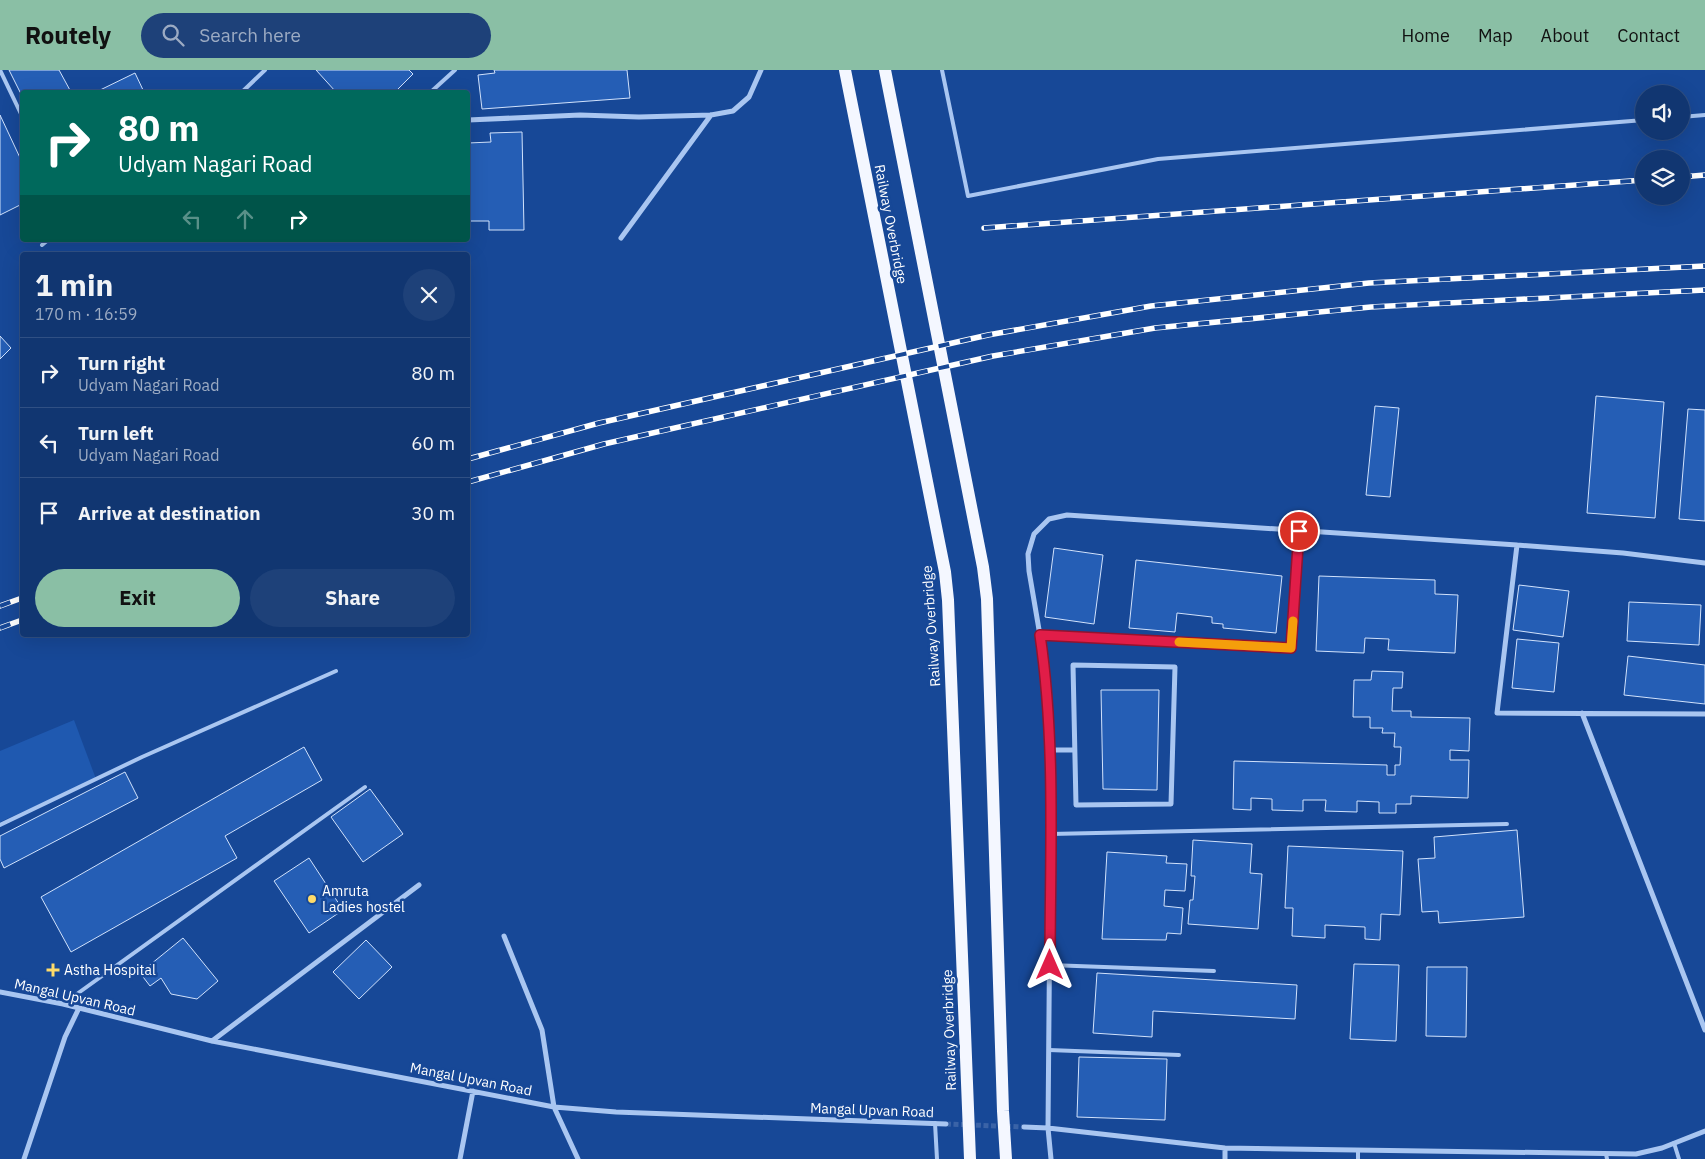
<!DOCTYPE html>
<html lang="en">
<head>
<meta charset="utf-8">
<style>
	body { margin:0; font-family:"IBM Plex Sans",sans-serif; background:#1e4179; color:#f1f3f6; height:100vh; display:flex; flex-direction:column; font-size:19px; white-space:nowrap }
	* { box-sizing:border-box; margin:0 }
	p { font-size:16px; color:#9cabc3 }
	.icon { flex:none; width:28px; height:28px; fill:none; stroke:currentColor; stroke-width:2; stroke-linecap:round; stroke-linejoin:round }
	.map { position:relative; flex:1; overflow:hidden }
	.details { position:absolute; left:20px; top:182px; width:450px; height:385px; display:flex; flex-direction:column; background:#113671; border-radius:5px; box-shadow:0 5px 20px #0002,0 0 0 1px #305084 }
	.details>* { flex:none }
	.guide { position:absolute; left:20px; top:20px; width:450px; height:152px; border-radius:5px; box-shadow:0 5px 20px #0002,0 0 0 1px #305084; background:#00695c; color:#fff; overflow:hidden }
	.controls { position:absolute; left:1635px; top:15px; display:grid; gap:10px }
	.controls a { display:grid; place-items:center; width:55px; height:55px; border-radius:50%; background:#113671; box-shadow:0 5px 20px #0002,0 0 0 1px #305084; font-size:25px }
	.pin { position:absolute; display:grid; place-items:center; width:42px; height:42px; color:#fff; margin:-21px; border:2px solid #fff; border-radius:50%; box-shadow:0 1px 5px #0007 }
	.me { position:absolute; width:55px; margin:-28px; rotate:0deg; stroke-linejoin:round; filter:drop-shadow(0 0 4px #0008) }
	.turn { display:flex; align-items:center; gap:18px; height:105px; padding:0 15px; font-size:22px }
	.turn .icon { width:65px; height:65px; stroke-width:2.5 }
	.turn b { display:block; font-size:35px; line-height:42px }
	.lanes { display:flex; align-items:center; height:48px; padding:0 15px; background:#0003; justify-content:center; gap:25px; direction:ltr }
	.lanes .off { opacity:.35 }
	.round { display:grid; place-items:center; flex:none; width:52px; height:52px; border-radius:26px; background:#1e4179 }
	.headline { display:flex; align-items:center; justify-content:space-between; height:85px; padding:0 15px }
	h1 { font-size:30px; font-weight:700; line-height:38px }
	.button { display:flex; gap:10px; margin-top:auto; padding:10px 15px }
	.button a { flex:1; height:58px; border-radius:30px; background:#8abfa5; color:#111; font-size:20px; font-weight:700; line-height:58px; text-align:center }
	.button a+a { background:#1e4179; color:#f1f3f6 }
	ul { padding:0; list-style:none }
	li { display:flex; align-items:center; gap:15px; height:70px; padding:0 15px; border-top:1px solid #305084 }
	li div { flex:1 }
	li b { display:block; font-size:19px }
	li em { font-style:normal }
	header { display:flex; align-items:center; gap:30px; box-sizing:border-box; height:70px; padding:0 25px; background:#8abfa5; color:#111 }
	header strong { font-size:24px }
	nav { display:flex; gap:28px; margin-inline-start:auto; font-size:18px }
	.search { width:350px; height:45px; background:#1e4179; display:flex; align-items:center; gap:12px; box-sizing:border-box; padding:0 18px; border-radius:28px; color:#9cabc3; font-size:19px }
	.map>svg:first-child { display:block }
	.green { fill:#1f59b0 }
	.building { fill:#255eb5; stroke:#d1e2fc }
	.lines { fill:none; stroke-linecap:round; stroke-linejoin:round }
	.street-tunnel { stroke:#3a63a7; stroke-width:5; stroke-dasharray:5 2.5; stroke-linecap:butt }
	.lane { stroke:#a9c6f1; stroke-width:4 }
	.street { stroke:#a9c6f1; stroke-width:5 }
	.primary { stroke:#f4f7ff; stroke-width:12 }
	.rail-casing { stroke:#fff; stroke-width:5.5 }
	.rail { stroke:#174897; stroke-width:4; stroke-dasharray:11; stroke-linecap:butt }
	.route-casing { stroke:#92132f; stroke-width:12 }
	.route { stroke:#e11d48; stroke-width:9 }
	.slow { stroke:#f59e0b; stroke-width:9 }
	.poi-dot { fill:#ffdc6a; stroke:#174897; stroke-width:2 }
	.labels { text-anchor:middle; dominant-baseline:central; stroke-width:5; stroke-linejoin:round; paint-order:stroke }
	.street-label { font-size:14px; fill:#fff; stroke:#174897 }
	.poi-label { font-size:14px; fill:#fff; stroke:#174897; text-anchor:start }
</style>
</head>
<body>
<header>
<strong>Routely</strong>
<div class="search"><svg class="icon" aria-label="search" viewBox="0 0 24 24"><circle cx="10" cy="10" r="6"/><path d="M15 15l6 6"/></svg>Search here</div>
<nav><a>Home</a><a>Map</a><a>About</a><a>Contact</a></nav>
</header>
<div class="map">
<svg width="1705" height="1089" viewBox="0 0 1705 1089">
	<rect width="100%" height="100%" fill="#174897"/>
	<path class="green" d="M74 650 96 709 0 752V681Z"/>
	<path class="building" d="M9 0H59L71 22H22V26Z
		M316 0H409L413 4 395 22H336Z
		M494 0H627L630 28 482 39 478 5 495 3Z
		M135 3 144 22H96Z
		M0 45 22 92V134L0 145Z
		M522 62 524 160H489V151H468V73L491 72 490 63Z
		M0 266 11 278 0 289Z
		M1596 326 1664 332 1655 448 1587 443Z
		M1375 336 1399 338 1390 427 1366 425Z
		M1688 339 1705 340V451L1679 449Z
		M1054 478 1103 485 1094 554 1045 547Z
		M1136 490 1282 506 1276 563 1223 558V554L1212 553V547L1177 543 1175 562 1129 558Z
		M1319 506 1435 510V524L1458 525 1455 583 1388 580 1389 569 1365 568 1364 583 1316 581Z
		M1519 515 1569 521 1563 567 1513 560Z
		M1629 532 1701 535 1699 575 1627 571Z
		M1517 569 1559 573 1554 622 1512 618Z
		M1628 586 1705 595V634L1624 625Z
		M1372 601 1403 602 1402 618H1393L1392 641H1411V647L1470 648 1469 681 1450 680V690H1469L1468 728 1411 726V734H1396V743H1379V732L1357 731V742L1325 741 1326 730H1303V741L1272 740V729L1251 728V740L1233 739 1234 691 1387 695V705H1395V695H1400L1401 677H1394L1395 663H1382L1383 658H1370V647H1353L1354 610H1371Z
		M1101 620H1159L1157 720 1103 719Z
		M304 677 322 710 225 766 237 788 71 882 41 827Z
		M125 702 138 728 4 798 0 789V766Z
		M370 719 403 764 363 792 331 747Z
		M1517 760 1524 847 1439 853 1438 841 1422 842 1418 789 1435 788 1434 767Z
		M1193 770 1252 774 1250 803 1262 804 1258 859 1188 854 1190 830H1193L1195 806H1191Z
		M1288 776 1403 781 1400 845 1381 844 1380 870 1365 869V857L1325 855V868L1292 866 1293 838H1285Z
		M1107 782 1167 786 1166 793 1187 794 1185 821 1165 820 1164 836 1183 838 1181 864 1167 863 1166 870 1102 869Z
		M309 788 343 840 309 863 274 811Z
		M183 868 218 911 197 929 171 924 161 908 150 916 140 903Z
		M366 870 392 897 359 929 333 902Z
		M1354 894 1399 895 1396 971 1350 969Z
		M1427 897H1467L1466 967 1426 966Z
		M1097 903 1297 915 1295 949 1153 941 1152 967 1093 963Z
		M1079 987 1167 989 1165 1050 1077 1047Z"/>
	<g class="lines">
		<path class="street-tunnel" d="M946 1054 1024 1057"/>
		<path class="lane" d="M0 0 22 46
			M942 0 968 126 1158 89 1644 50
			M433 20 455 0
			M242 22 265 0
			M1681 47 1705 45
			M42 175 48 170
			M1040 565 1291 578 1299 461
			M0 755 142 687 336 601
			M1050 764 1507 754
			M1049 895 1214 901
			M63 934 365 717
			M1049 980 1179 985
			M935 1053 937 1089
			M1674 1073 1679 1089
			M1358 1080V1089
			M1606 1084 1607 1089"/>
		<path class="street" d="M468 50 580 45 639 47 711 45 733 41 749 27 761 0
			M621 168 711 45
			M1517 475 1497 643 1705 644
			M1073 595 1175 597 1171 734 1076 735Z
			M1582 643 1705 960
			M1049 680H1074
			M504 866 542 960 554 1037 578 1089
			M0 922 63 934 212 971 554 1037 616 1042 946 1054
			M212 971 419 815
			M1024 1057 1048 1058 1225 1078 1636 1084 1662 1078 1705 1061
			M24 1089 65 967 79 938
			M460 1089 473 1021
			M1051 1089 1048 1058 1051 712 1044 589 1029 501 1028 484 1034 464 1049 449 1067 445 1517 475 1623 483 1705 493
			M1225 1089V1078"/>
		<path class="primary" d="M845 0 945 502 948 530 970 1089
			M885 0 983 497 987 529 1003 1041 1006 1089"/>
		<g class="rail-casing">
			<path id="rail" d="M1681 107 1705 105
				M984 158 1644 110
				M468 389 599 353 988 265 1151 236 1369 213 1705 196
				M468 412 604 374 993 286 1155 258 1371 237 1705 220
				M0 536 22 528
				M0 558 22 550"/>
		</g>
		<use href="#rail" class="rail"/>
	</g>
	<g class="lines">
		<g class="route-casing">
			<path id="route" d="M1050 895C1050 785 1056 674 1040 565L1291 578 1299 461"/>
		</g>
		<use href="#route" class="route"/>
		<path class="slow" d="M1179 572 1291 578 1293 551"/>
	</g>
	<g class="poi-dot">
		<circle cx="312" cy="829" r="5"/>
		<path d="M50.5 892.5h5v5h5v5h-5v5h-5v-5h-5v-5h5z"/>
	</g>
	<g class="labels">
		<g class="street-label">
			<text transform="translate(891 154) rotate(79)">Railway Overbridge</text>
			<text transform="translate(931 556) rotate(-94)">Railway Overbridge</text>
			<text transform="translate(75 927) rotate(13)">Mangal Upvan Road</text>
			<text transform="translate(949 960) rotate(-92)">Railway Overbridge</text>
			<text transform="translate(471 1009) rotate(11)">Mangal Upvan Road</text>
			<text transform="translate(872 1040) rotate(2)">Mangal Upvan Road</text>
		</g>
		<g class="poi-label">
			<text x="322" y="821">Amruta<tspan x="322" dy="16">Ladies hostel</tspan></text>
			<text x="64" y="900">Astha Hospital</text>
		</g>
	</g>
</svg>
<div class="controls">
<a><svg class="icon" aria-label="sound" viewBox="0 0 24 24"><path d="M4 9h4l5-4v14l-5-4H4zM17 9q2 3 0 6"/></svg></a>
<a><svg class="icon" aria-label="layers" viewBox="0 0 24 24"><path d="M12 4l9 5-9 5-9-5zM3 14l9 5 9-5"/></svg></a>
</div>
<div class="pin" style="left:1299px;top:461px;background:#d93025"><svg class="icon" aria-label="arrive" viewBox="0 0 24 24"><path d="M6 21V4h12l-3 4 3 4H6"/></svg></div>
<svg class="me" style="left:1050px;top:895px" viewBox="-20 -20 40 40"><path d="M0-17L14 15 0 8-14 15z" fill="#e11d48" stroke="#fff" stroke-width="4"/></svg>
<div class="guide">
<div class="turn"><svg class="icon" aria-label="right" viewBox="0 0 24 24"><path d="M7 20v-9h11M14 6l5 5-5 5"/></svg><div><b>80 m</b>Udyam Nagari Road</div></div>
<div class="lanes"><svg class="icon off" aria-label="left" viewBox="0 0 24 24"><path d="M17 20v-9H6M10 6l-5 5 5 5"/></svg><svg class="icon off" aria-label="ahead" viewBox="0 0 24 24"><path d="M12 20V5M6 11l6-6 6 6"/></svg><svg class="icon" aria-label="right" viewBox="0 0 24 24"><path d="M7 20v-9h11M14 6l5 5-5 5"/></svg></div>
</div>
<section class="details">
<div class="headline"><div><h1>1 min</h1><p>170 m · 16:59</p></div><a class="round"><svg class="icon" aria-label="close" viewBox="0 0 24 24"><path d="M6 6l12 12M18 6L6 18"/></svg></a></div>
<ul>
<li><svg class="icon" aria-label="right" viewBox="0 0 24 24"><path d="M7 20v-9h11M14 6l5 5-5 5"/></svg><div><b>Turn right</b><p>Udyam Nagari Road</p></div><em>80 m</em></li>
<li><svg class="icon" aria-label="left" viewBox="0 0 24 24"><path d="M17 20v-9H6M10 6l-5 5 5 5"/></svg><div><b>Turn left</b><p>Udyam Nagari Road</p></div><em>60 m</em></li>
<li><svg class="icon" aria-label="arrive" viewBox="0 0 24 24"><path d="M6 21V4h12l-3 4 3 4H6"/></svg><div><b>Arrive at destination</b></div><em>30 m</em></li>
</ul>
<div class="button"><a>Exit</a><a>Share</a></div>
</section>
</div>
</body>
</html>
